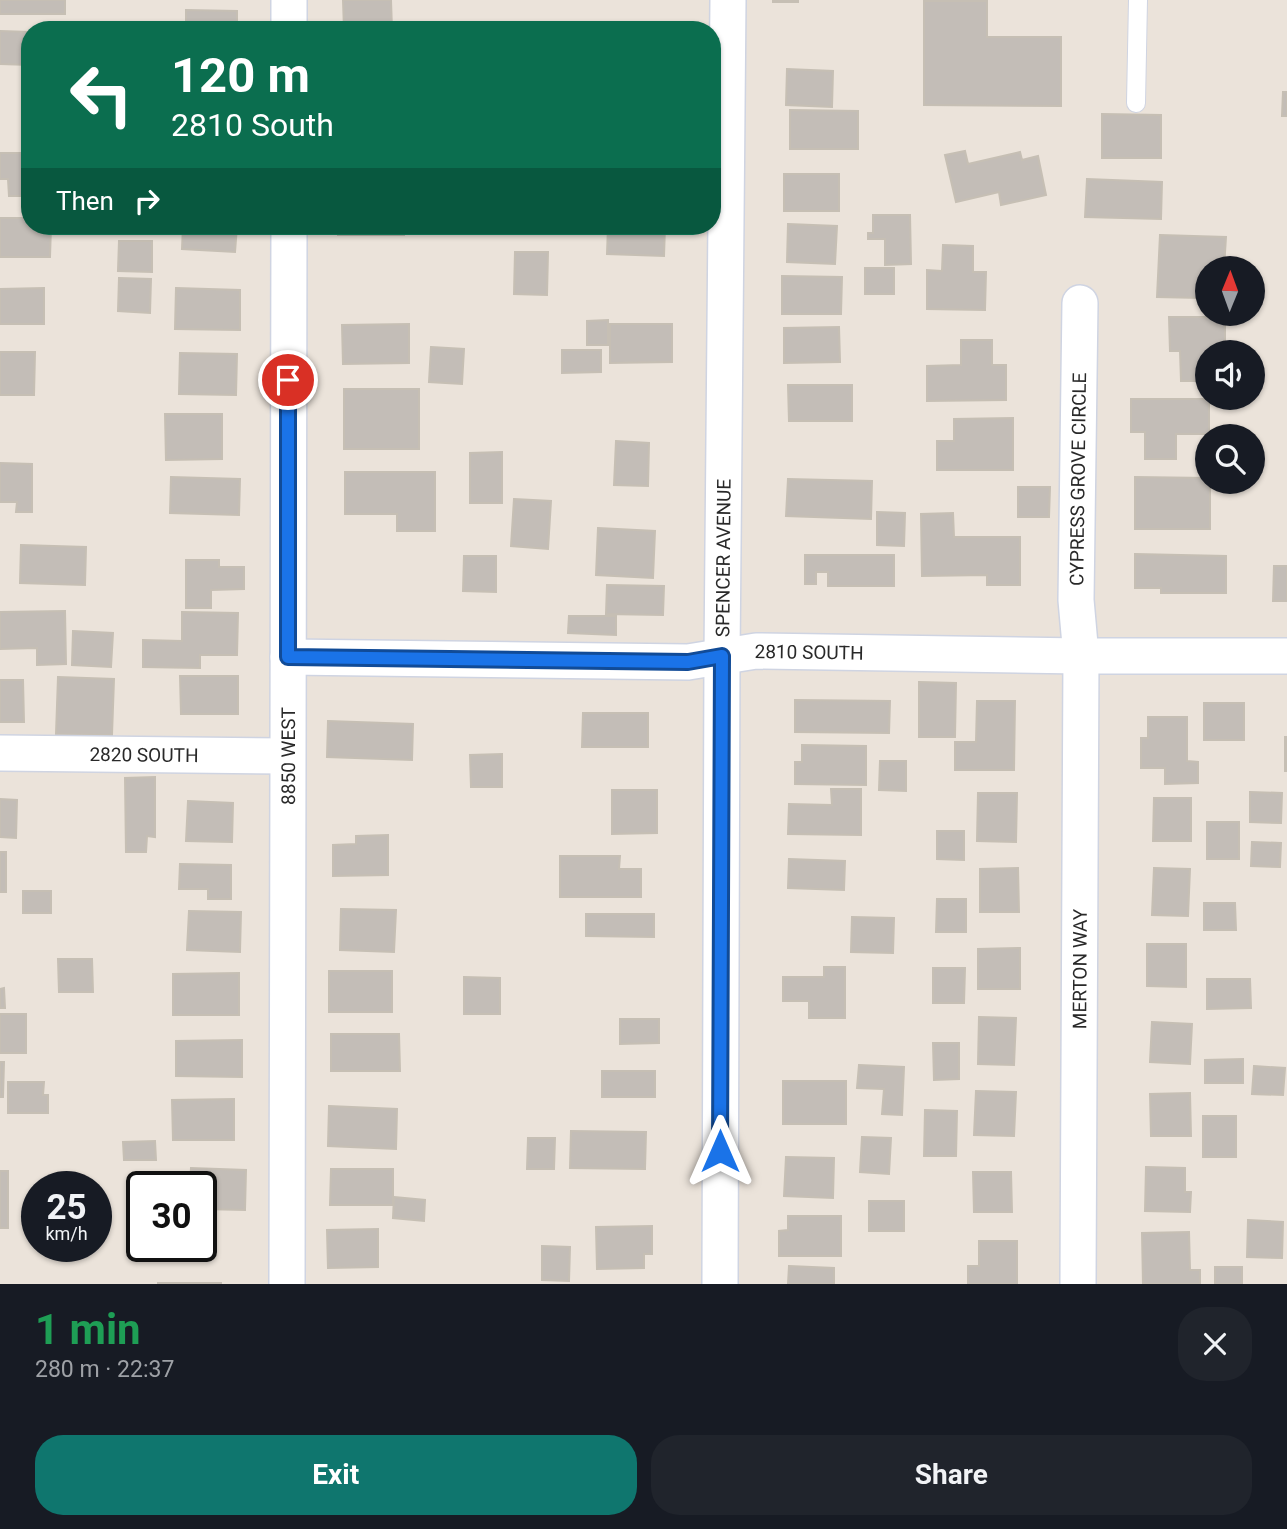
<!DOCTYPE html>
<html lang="en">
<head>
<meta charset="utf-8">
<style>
	body { margin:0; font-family:Roboto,sans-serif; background:#20242c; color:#f1f3f6; height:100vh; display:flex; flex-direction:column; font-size:26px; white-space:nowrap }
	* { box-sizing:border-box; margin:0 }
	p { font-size:23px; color:#9ea1a6 }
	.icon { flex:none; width:38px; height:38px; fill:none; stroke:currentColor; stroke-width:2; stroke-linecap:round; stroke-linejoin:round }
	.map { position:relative; height:1284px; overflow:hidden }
	.side { display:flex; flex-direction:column; background:#171b24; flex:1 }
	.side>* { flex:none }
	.banner { position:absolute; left:21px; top:21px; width:700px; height:214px; border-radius:28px; box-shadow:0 2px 5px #0004; background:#0b6e4f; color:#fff; overflow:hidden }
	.needle { width:46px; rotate:1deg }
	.controls { position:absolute; left:1195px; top:256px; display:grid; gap:14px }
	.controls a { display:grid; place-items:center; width:70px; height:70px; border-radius:50%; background:#171b24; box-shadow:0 2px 5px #0004; font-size:35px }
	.speed { position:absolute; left:21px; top:1171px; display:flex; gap:14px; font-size:35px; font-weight:700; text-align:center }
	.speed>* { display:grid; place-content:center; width:91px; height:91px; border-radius:50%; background:#171b24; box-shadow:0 2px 5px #0004; line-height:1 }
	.speed small { font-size:18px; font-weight:400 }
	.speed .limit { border:4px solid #111; border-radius:10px; background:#fff; color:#111 }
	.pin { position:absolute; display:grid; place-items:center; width:60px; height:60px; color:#fff; margin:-30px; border:4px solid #fff; border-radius:50%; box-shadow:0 2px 7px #0007 }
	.me { position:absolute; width:77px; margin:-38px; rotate:0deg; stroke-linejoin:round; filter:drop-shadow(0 0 5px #0008) }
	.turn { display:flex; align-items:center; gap:24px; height:147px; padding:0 35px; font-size:32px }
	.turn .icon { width:91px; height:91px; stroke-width:2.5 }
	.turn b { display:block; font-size:49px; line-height:60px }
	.then { display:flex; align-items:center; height:66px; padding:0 35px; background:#0003; gap:14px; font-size:26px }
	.round { display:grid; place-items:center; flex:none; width:74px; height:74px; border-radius:28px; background:#20242c }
	.head { display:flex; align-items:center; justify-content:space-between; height:119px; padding:0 35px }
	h1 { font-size:42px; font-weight:700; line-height:52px; color:#1e9e55 }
	.primary-button { display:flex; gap:14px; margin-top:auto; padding:14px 35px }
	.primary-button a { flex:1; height:80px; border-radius:28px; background:#0f766e; color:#fff; font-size:28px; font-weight:700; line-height:80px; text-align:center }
	.primary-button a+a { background:#20242c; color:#f1f3f6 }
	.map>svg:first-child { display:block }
	.building { fill:#c3bdb7; stroke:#c6bfb4; stroke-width:2 }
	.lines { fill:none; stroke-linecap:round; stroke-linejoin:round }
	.lane-casing { stroke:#cfd4e2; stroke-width:20 }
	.street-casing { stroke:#cfd4e2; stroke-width:38 }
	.lane { stroke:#fff; stroke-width:18 }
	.street { stroke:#fff; stroke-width:35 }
	.route-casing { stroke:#114b97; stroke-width:18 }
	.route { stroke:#1a73e8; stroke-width:12 }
	.labels { text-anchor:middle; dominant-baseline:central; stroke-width:6; stroke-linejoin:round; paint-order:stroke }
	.street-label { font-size:19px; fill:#292929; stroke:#fff }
</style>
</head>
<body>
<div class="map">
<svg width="1287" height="1284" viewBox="0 0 1287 1284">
	<rect width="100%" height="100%" fill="#ebe3da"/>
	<path class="building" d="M0 0H65V14H0Z
		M343 0H391L392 30H344Z
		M773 0H798V2H773Z
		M924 1H987V37H1061V106L924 105Z
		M186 10 237 11V30H186Z
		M0 31 30 32V65L0 64Z
		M787 69 833 71 832 107 786 105Z
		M1283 92H1287V116H1282Z
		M790 110 858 111V149H790Z
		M1102 114 1161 115V158H1102Z
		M965 151 968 164 1020 152 1022 160 1038 156 1046 195 1001 205 999 192 956 202 945 155Z
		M0 153H30V196H9L8 179H0Z
		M784 174H839V211H784Z
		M1087 179 1162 182 1161 219 1085 217Z
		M873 215H910L911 264 885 265V239H868V233H873Z
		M0 218H30V226H51L50 257H0Z
		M788 224 837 226 835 264 787 262Z
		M183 226H237L235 252 182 249Z
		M338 226H404V235H338Z
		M608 226H665L664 256 607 254Z
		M1160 235 1226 237 1224 268H1208V271H1202L1201 298 1157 297Z
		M119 241H152V272L118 271Z
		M943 245 973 246V272H986L985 310 927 309V270L942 271Z
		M515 252H548L547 295 514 294Z
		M865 268H894V294H865Z
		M782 276 842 277 841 314H782Z
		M119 278 151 279 150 313 118 311Z
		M44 288V324H0V289Z
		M176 288 240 290V330L175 329Z
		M1169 317H1225V352H1208V381H1181L1180 351H1170Z
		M608 320V345H587V321Z
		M409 324V363L343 364 342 325Z
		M610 324H672V362L610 363Z
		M839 327 840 362 784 363V328Z
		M961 340H992V365H1006V400L927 401V366L961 365Z
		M431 347 464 349 462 384 429 382Z
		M562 350H601V372L562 373Z
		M0 352H35L34 395H0Z
		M180 353 237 354 236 395 179 394Z
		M788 385H852V421H789Z
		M344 389H419V449H344Z
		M1131 399H1209V434H1176V459H1145V432H1131Z
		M165 414H222V459L166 460Z
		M1013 418V470H937V441H954V419Z
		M616 441 649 443 648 486 614 485Z
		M502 452V503H470V453Z
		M0 463 32 464V512H16L17 502H0Z
		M345 472H435V531H397V514H345Z
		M171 477 240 479 239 515 170 513Z
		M1135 477 1208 478V481H1210V529H1135Z
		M788 479 872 481 871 519 786 516Z
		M1018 487H1050L1049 517H1018Z
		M514 499 551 501 548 549 511 546Z
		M877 512 905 513 904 546 877 545Z
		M953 513 954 537H1020V585H987V575L922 576 921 514Z
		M598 528 655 531 653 578 596 575Z
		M21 545 86 547 85 585 20 583Z
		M1135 554 1226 556V593H1161V588H1135Z
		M805 555H894V586H828V572H816V584H805Z
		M464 556H496V592L463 591Z
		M186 560H219V567H244V589L211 590V608H186Z
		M1274 566H1287V601H1273Z
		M607 585 664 586 663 615 606 614Z
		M65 611 66 664 37 665V648L0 649V612Z
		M182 612 238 613 237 655H200V668L143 667V640L182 641Z
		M569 616H616V635L568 633Z
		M73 631 113 633 111 667 72 665Z
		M180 676H238V714H181Z
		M58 677 114 679 112 735 56 734Z
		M0 680H23L24 722H0Z
		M919 682 956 683 955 737H919Z
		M795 700 890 701 889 733 795 732Z
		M977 701H1015L1014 770H955V742H976Z
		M1204 703H1244V740H1204Z
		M583 713H648V747H582Z
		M1148 717H1187V761L1198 762V783L1165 784V768H1141V738H1148Z
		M328 721 413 724 412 760 327 757Z
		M1285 737H1287V771H1285Z
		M802 745 866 746V785L795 784V762H802Z
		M502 754V787H471L470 755Z
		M880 761H906V791L879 790Z
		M155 777V837L147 836 146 852H126L125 778Z
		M831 789H861V835L788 834 789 804 832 805Z
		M612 790H657V833L612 834Z
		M1250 792 1282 793 1281 823 1250 822Z
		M978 793H1017L1016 842 977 841Z
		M1154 798H1191V841H1153Z
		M0 799 17 800 16 838 0 837Z
		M188 801 233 803 232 842 186 841Z
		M1207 822H1239V859H1207Z
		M937 831H964V860L937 859Z
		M388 835V875L333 876V845L356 844V836Z
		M1252 842 1281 843 1280 867 1251 866Z
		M0 852H6V892H0Z
		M560 856H620L619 869H641V897H560Z
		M789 859 845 861 844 890 788 888Z
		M180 864 231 865V899H208V889H179Z
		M1018 868 1019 912H980V869Z
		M1154 868 1190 869 1188 916 1152 915Z
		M23 891H51V913H23Z
		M937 899H966V932H936Z
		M1204 903H1235L1236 930H1204Z
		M341 909 396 910 394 952 340 950Z
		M189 911 241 912 240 952 187 950Z
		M586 914H654V937L586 936Z
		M852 917 894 918 893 953 851 952Z
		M1147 944H1186V987L1147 986Z
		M1020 948V989H978V949Z
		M58 959H92L93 992H59Z
		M824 967H845V1018H809V1001H783V977H824Z
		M933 968H965L964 1003H933Z
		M329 971H392V1012H329Z
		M239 973V1015H173V974Z
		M464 977 500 978V1014H464Z
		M1207 979H1250L1251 1008 1207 1009Z
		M4 988 5 1008H0V989Z
		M0 1014H26V1053H0Z
		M979 1017 1016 1018 1014 1065 978 1064Z
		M620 1019H659V1043L620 1044Z
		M1152 1022 1192 1024 1190 1064 1150 1062Z
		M331 1034H399L400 1071H331Z
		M242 1040V1077L176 1076V1041Z
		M933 1043H959V1079L934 1080Z
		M1243 1059V1083H1205V1060Z
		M0 1062H4L3 1097H0Z
		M859 1065 904 1067 902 1115 882 1114 884 1089 857 1088Z
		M1254 1066 1285 1068 1283 1095 1252 1094Z
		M602 1071H655V1097H602Z
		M783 1081H846V1124H783Z
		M8 1082H44L43 1095H48V1113H8Z
		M976 1091 1016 1092 1014 1136 974 1135Z
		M1190 1093 1191 1136H1151L1150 1094Z
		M234 1099V1140H173L172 1100Z
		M329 1106 397 1109 396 1149 328 1146Z
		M925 1110 957 1111 956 1156H924Z
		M1203 1116H1236V1157H1203Z
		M571 1131 646 1132 645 1169 570 1168Z
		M862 1137 891 1138 889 1174 860 1172Z
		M528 1138H555L554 1169H527Z
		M155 1141 156 1160H124L123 1142Z
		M786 1157 834 1158 833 1198 784 1196Z
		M1146 1167 1185 1168V1192H1191L1190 1212 1145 1211Z
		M191 1168 246 1170 245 1210 201 1209V1186H190Z
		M331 1169H393V1205H330Z
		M0 1171H8V1228H0Z
		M973 1172H1011L1012 1212H974Z
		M394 1197 425 1200 424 1221 393 1218Z
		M869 1201H904V1231H869Z
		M788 1216H841V1256H779V1231L788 1230Z
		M1248 1220 1283 1222 1282 1258 1247 1257Z
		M652 1226V1254H644V1268L597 1269 596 1227Z
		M378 1229V1267L328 1268 327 1230Z
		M1189 1232 1190 1270H1200V1284H1143L1142 1233Z
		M979 1241H1017V1284H968V1266H979Z
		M152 1246H191L190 1249Z
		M542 1246 570 1247 569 1281 542 1280Z
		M789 1266 834 1268V1284H788Z
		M1215 1267H1242V1284H1215Z
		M158 1283H222L158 1284Z"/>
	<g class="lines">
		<g class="lane-casing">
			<path id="lane" d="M1136 103 1138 0"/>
		</g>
		<g class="street-casing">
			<g id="street">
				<path d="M289 30V0"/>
				<path id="s1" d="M288 657 688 662 756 651 1081 656H1287"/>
				<path id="s2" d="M0 753 287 756"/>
				<path id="s3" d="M287 1284 289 226"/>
				<path id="s4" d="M720 1284 722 656 728 0"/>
				<path id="s5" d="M1078 1284 1081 656 1076 600 1080 303"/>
			</g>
		</g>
		<use href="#lane" class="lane"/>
		<use href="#street" class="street"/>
	</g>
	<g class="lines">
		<g class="route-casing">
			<path id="route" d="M288 380V657L688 662 722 656 720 1151"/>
		</g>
		<use href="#route" class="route"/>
	</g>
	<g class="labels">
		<g class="street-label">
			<text stroke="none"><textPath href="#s5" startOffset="805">CYPRESS GROVE CIRCLE</textPath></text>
			<text stroke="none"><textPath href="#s4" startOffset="726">SPENCER AVENUE</textPath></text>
			<text stroke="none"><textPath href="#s1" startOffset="522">2810 SOUTH</textPath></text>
			<text stroke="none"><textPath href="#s2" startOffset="144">2820 SOUTH</textPath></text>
			<text stroke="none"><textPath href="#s3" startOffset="528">8850 WEST</textPath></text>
			<text stroke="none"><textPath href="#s5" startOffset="315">MERTON WAY</textPath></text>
		</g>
	</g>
</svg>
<div class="controls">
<a><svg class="needle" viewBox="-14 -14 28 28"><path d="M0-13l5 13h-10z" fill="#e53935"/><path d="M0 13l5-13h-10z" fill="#9ea1a6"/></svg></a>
<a><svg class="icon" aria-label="sound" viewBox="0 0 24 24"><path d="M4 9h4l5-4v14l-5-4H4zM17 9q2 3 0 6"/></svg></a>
<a><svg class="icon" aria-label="search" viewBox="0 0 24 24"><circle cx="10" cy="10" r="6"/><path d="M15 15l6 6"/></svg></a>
</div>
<div class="speed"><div>25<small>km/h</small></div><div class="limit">30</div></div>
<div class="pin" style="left:288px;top:380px;background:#d93025"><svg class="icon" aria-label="arrive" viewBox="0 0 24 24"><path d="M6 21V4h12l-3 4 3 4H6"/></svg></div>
<svg class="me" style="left:720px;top:1151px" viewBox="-20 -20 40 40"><path d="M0-17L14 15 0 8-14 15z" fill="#1a73e8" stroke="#fff" stroke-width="4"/></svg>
<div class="banner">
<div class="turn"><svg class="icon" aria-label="left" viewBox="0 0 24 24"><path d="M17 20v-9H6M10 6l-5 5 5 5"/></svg><div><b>120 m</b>2810 South</div></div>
<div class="then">Then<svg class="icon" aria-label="right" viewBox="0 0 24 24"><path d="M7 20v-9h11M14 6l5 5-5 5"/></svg></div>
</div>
</div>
<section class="side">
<div class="head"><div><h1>1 min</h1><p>280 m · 22:37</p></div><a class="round"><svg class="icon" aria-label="close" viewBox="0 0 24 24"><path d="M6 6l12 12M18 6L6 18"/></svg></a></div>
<div class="primary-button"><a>Exit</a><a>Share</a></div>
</section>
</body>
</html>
